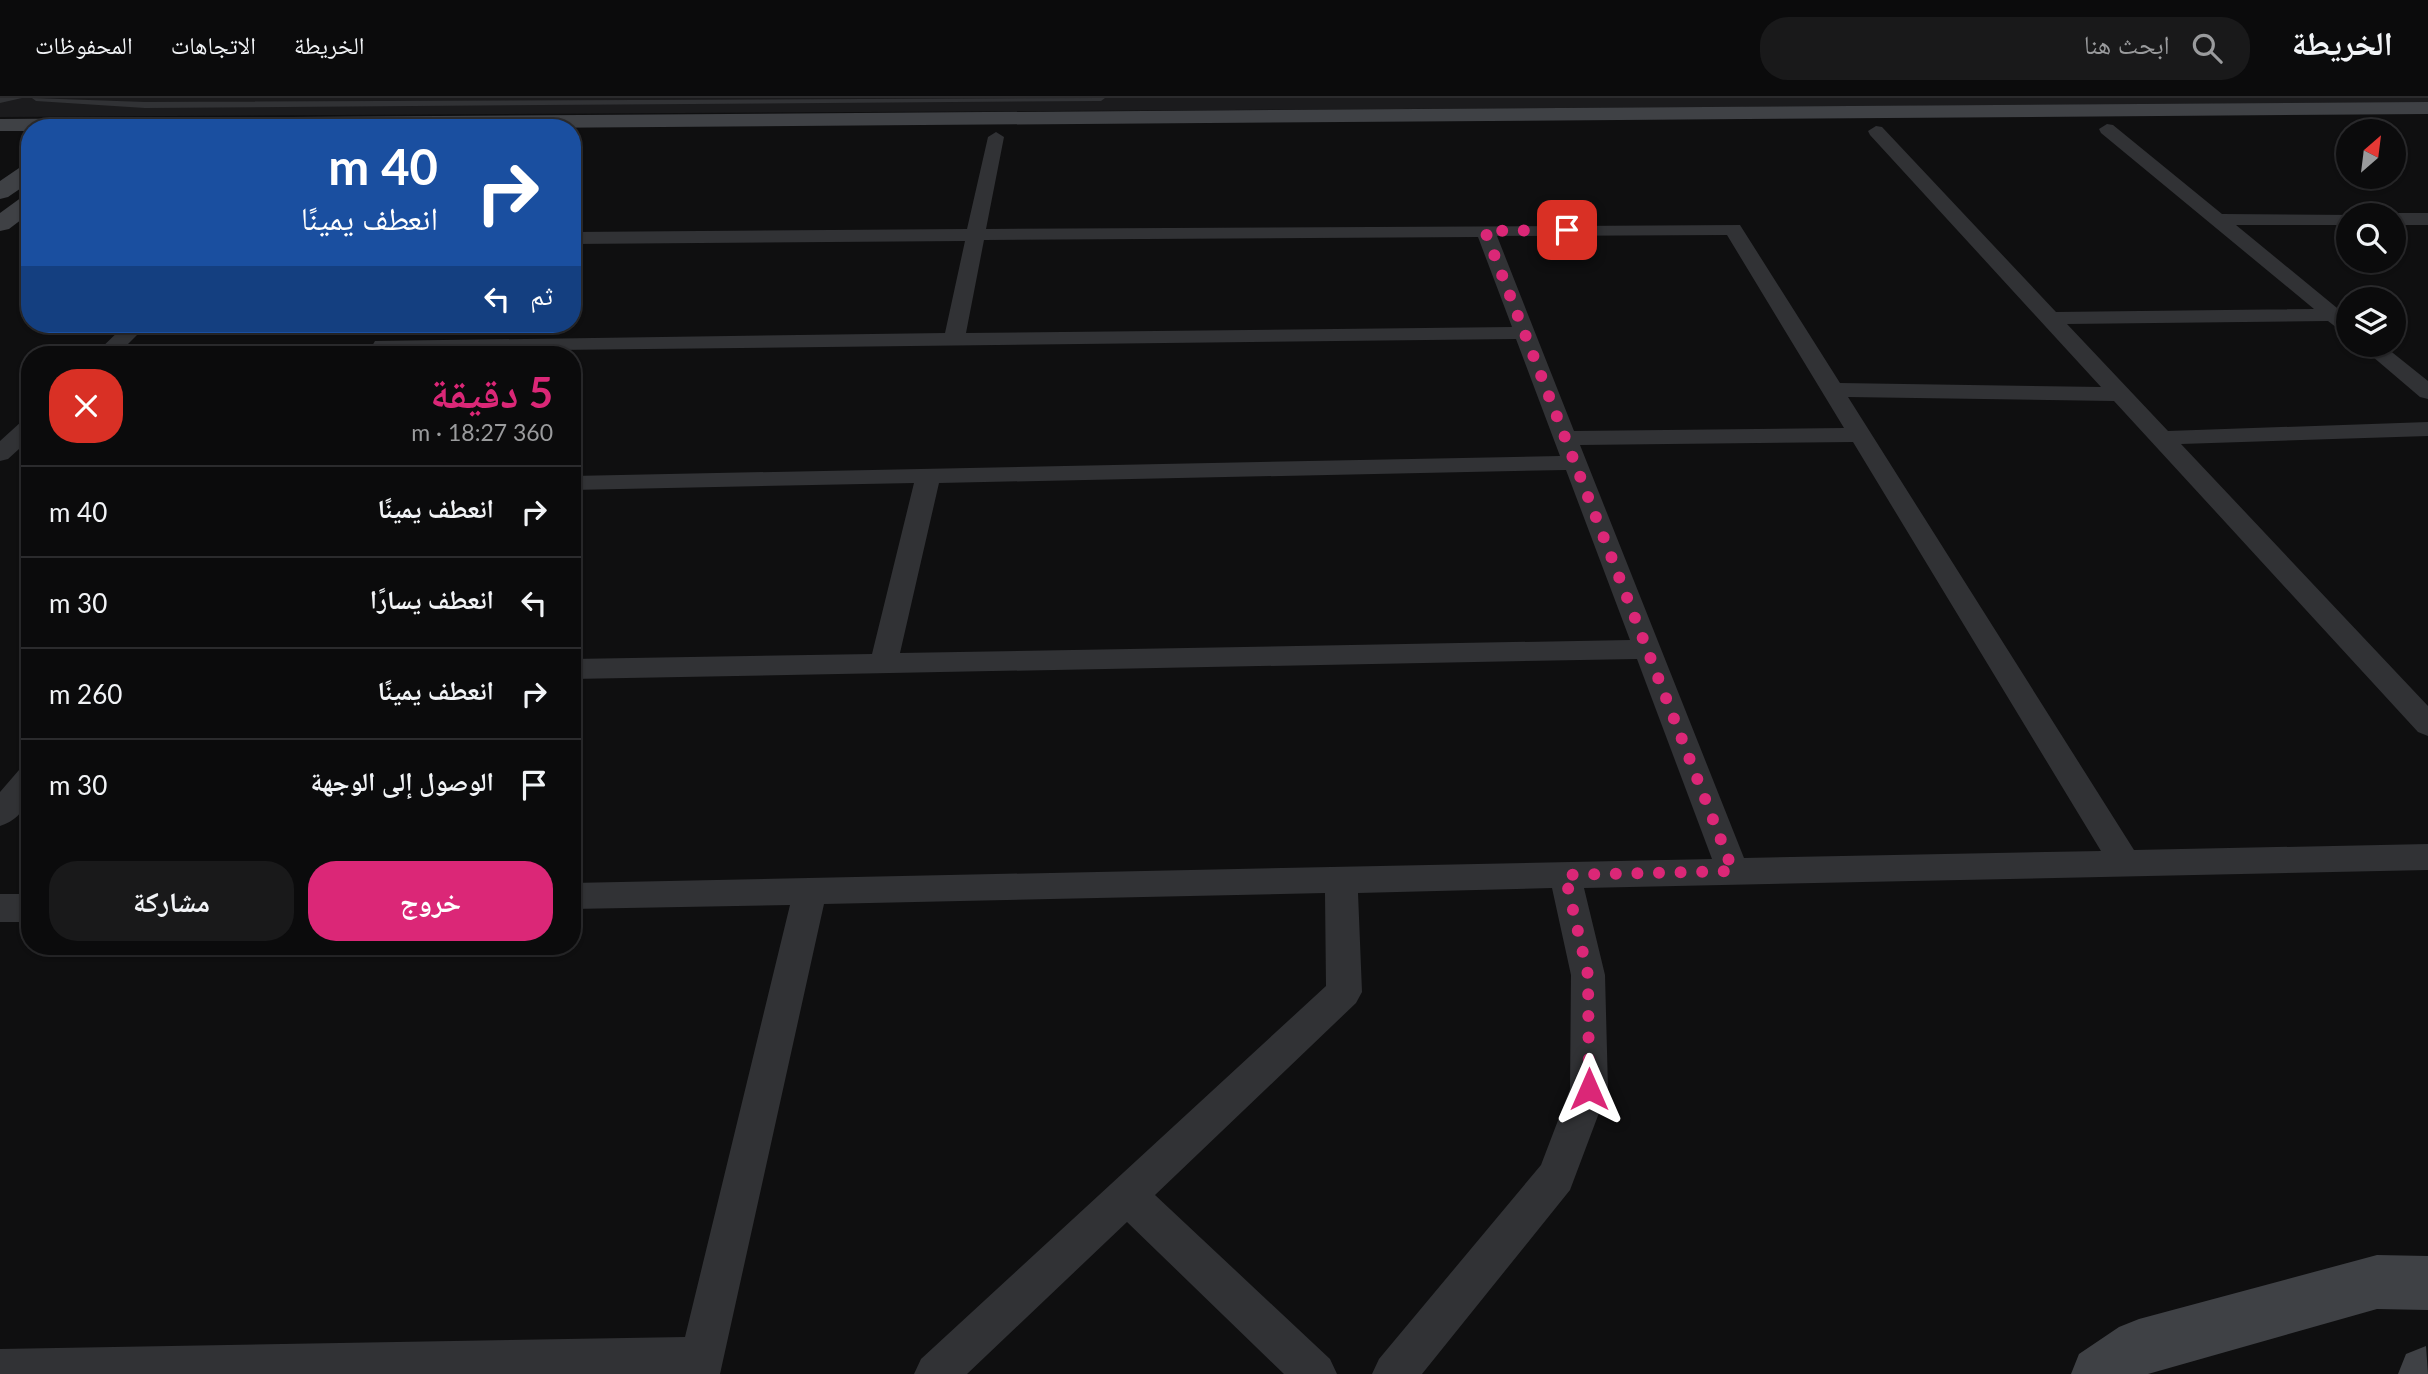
<!DOCTYPE html>
<html lang="ar">
<head>
<meta charset="utf-8">
<style>
	body { margin:0; font-family:Lato,"Noto Naskh Arabic",sans-serif; background:#19191a; color:#f1f3f6; direction:rtl; height:100vh; display:flex; flex-direction:column; font-size:26px; white-space:nowrap }
	* { box-sizing:border-box; margin:0 }
	p { font-size:23px; color:#9a9b9d }
	.icon { flex:none; width:38px; height:38px; fill:none; stroke:currentColor; stroke-width:2; stroke-linecap:round; stroke-linejoin:round }
	.map { position:relative; flex:1; overflow:hidden; direction:ltr }
	.drawer { position:absolute; left:21px; top:248px; width:560px; height:609px; display:flex; flex-direction:column; background:#0b0b0c; border-radius:28px; box-shadow:0 2px 5px #0004,0 0 0 2px #2b2b2d; direction:rtl }
	.drawer>* { flex:none }
	.banner { position:absolute; left:21px; top:21px; width:560px; height:214px; border-radius:28px; box-shadow:0 2px 5px #0004,0 0 0 2px #2b2b2d; direction:rtl; background:#1a4fa0; color:#fff; overflow:hidden }
	.needle { width:46px; rotate:28deg }
	.tools { position:absolute; left:2336px; top:21px; display:grid; gap:14px }
	.tools a { display:grid; place-items:center; width:70px; height:70px; border-radius:50%; background:#0b0b0c; box-shadow:0 2px 5px #0004,0 0 0 2px #2b2b2d; font-size:35px }
	.pin { position:absolute; display:grid; place-items:center; width:60px; height:60px; color:#fff; margin:-30px; border-radius:14px; box-shadow:0 4px 10px #0006 }
	.me { position:absolute; width:77px; margin:-38px; rotate:0deg; stroke-linejoin:round; filter:drop-shadow(0 0 5px #0008) }
	.turn { display:flex; align-items:center; gap:24px; height:147px; padding:0 28px; font-size:32px }
	.turn .icon { width:91px; height:91px; stroke-width:2.5 }
	.turn b { display:block; font-size:49px; line-height:60px }
	.then { display:flex; align-items:center; height:66px; padding:0 28px; background:#0003; gap:14px; font-size:26px }
	.round { display:grid; place-items:center; flex:none; width:74px; height:74px; border-radius:28px; background:#19191a }
	.head { display:flex; align-items:center; justify-content:space-between; height:119px; padding:0 28px }
	h1 { font-size:42px; font-weight:700; line-height:52px; color:#db2777 }
	.button { display:flex; gap:14px; margin-top:auto; padding:14px 28px }
	.button a { flex:1; height:80px; border-radius:28px; background:#db2777; color:#fff; font-size:28px; font-weight:700; line-height:80px; text-align:center }
	.button a+a { background:#19191a; color:#f1f3f6 }
	ul { padding:0; list-style:none }
	li { display:flex; align-items:center; gap:21px; height:91px; padding:0 28px; border-top:2px solid #2b2b2d }
	li div { flex:1 }
	li b { display:block; font-size:26px }
	li em { font-style:normal }
	header { display:flex; align-items:center; gap:42px; box-sizing:border-box; height:98px; padding:0 35px; background:#0b0b0c; border-bottom:2px solid #2b2b2d }
	header strong { font-size:33px }
	nav { display:flex; gap:38px; margin-inline-start:auto; font-size:24px }
	.search { width:490px; height:63px; background:#19191a; display:flex; align-items:center; gap:18px; box-sizing:border-box; padding:0 24px; border-radius:28px; color:#9a9b9d; font-size:26px }
	.map>svg:first-child { display:block }
	.built { fill:#1b1b1d }
	.lines { fill:none; stroke-linecap:round; stroke-linejoin:round }
	.lane { fill:#313235; fill-rule:evenodd }
	.street { fill:#313235; fill-rule:evenodd }
	.secondary { fill:#3f4145; fill-rule:evenodd }
	.route { stroke:#db2777; stroke-width:12; stroke-dasharray:0 21.6 }
</style>
</head>
<body>
<header>
<strong>الخريطة</strong>
<div class="search"><svg class="icon" aria-label="search" viewBox="0 0 24 24"><circle cx="10" cy="10" r="6"/><path d="M15 15l6 6"/></svg>ابحث هنا</div>
<nav><a>الخريطة</a><a>الاتجاهات</a><a>المحفوظات</a></nav>
</header>
<div class="map">
<svg width="2428" height="1276" viewBox="0 0 2428 1276">
	<rect width="100%" height="100%" fill="#0f0f10"/>
	<path class="built" d="M0 0H2428V5L0 19Z"/>
	<g class="lines">
		<path class="lane" d="M0 0H22L0 5Z
			M32 0 145 4 1105 0 1101 3 145 10 36 3Z"/>
		<path class="street" d="M2107 26 2113 27 2222 116 2355 117H2348V127H2236L2348 219V235L2341 233 2328 223 2067 226 2168 333 2428 324V338L2181 346 2428 608V638L2418 634 2114 303 1848 299 2134 752 2428 746V772L1584 790 1605 877 1608 991 1570 1092 1422 1276H1372L1379 1261 1541 1067 1570 991 1571 877 1552 790 1358 795 1362 894 1356 905 1155 1097 1330 1261 1337 1276H1284L1127 1124 967 1276H914L921 1261 1326 888 1325 795 824 806 720 1276H0V1251L685 1239 790 807 572 811V785L1712 761 1637 561 572 581V561L872 556 914 385 572 392V378L1560 358 1516 241 383 254 375 253 372 248 375 243 945 235 965 143 572 146V134L967 131 988 39 996 34 1004 39 986 131 1740 127 1840 285 2101 289 1870 37 1868 33 1876 28 1882 29 2056 214 2314 211 2101 35 2099 31ZM1727 137 1844 330 1574 333 1497 138ZM1478 139 1512 229 966 235 984 142ZM1853 344 2101 753 1744 760 1580 347ZM1566 372 1630 542 900 555 939 385Z
			M2394 115H2428V127H2394V117H2387Z
			M126 226H148L117 257H94Z
			M2359 247H2383L2428 283V301L2420 299Z
			M30 321V341L8 361 0 363V343L22 323Z
			M30 669C30 695 30 718 0 728V694L19 672Z
			M0 796H30V824H0Z"/>
		<path class="secondary" d="M2428 4V16L524 30H30V33H0V21Z
			M30 66V84L8 99 0 101V83L22 68Z
			M30 97V115L9 131 0 133V115L22 99Z
			M2377 1157 2428 1158V1212L2377 1211 2148 1276H2071L2079 1256 2119 1229 2139 1221Z
			M2426 1248 2428 1276H2398L2406 1256Z"/>
	</g>
	<g class="lines">
		<path class="route" d="M1567 132 1485 133 1733 773 1565 777 1588 877 1589 991"/>
	</g>
</svg>
<div class="tools">
<a><svg class="needle" viewBox="-14 -14 28 28"><path d="M0-13l5 13h-10z" fill="#e53935"/><path d="M0 13l5-13h-10z" fill="#9a9b9d"/></svg></a>
<a><svg class="icon" aria-label="search" viewBox="0 0 24 24"><circle cx="10" cy="10" r="6"/><path d="M15 15l6 6"/></svg></a>
<a><svg class="icon" aria-label="layers" viewBox="0 0 24 24"><path d="M12 4l9 5-9 5-9-5zM3 14l9 5 9-5"/></svg></a>
</div>
<div class="pin" style="left:1567px;top:132px;background:#d93025"><svg class="icon" aria-label="arrive" viewBox="0 0 24 24"><path d="M6 21V4h12l-3 4 3 4H6"/></svg></div>
<svg class="me" style="left:1589px;top:991px" viewBox="-20 -20 40 40"><path d="M0-17L14 15 0 8-14 15z" fill="#db2777" stroke="#fff" stroke-width="4"/></svg>
<div class="banner">
<div class="turn"><svg class="icon" aria-label="right" viewBox="0 0 24 24"><path d="M7 20v-9h11M14 6l5 5-5 5"/></svg><div><b>40 m</b>انعطف يمينًا</div></div>
<div class="then">ثم<svg class="icon" aria-label="left" viewBox="0 0 24 24"><path d="M17 20v-9H6M10 6l-5 5 5 5"/></svg></div>
</div>
<section class="drawer">
<div class="head"><div><h1>5 دقيقة</h1><p>360 m · 18:27</p></div><a class="round" style="background:#d93025;color:#fff"><svg class="icon" aria-label="close" viewBox="0 0 24 24"><path d="M6 6l12 12M18 6L6 18"/></svg></a></div>
<ul>
<li><svg class="icon" aria-label="right" viewBox="0 0 24 24"><path d="M7 20v-9h11M14 6l5 5-5 5"/></svg><div><b>انعطف يمينًا</b></div><em>40 m</em></li>
<li><svg class="icon" aria-label="left" viewBox="0 0 24 24"><path d="M17 20v-9H6M10 6l-5 5 5 5"/></svg><div><b>انعطف يسارًا</b></div><em>30 m</em></li>
<li><svg class="icon" aria-label="right" viewBox="0 0 24 24"><path d="M7 20v-9h11M14 6l5 5-5 5"/></svg><div><b>انعطف يمينًا</b></div><em>260 m</em></li>
<li><svg class="icon" aria-label="arrive" viewBox="0 0 24 24"><path d="M6 21V4h12l-3 4 3 4H6"/></svg><div><b>الوصول إلى الوجهة</b></div><em>30 m</em></li>
</ul>
<div class="button"><a>خروج</a><a>مشاركة</a></div>
</section>
</div>
</body>
</html>
